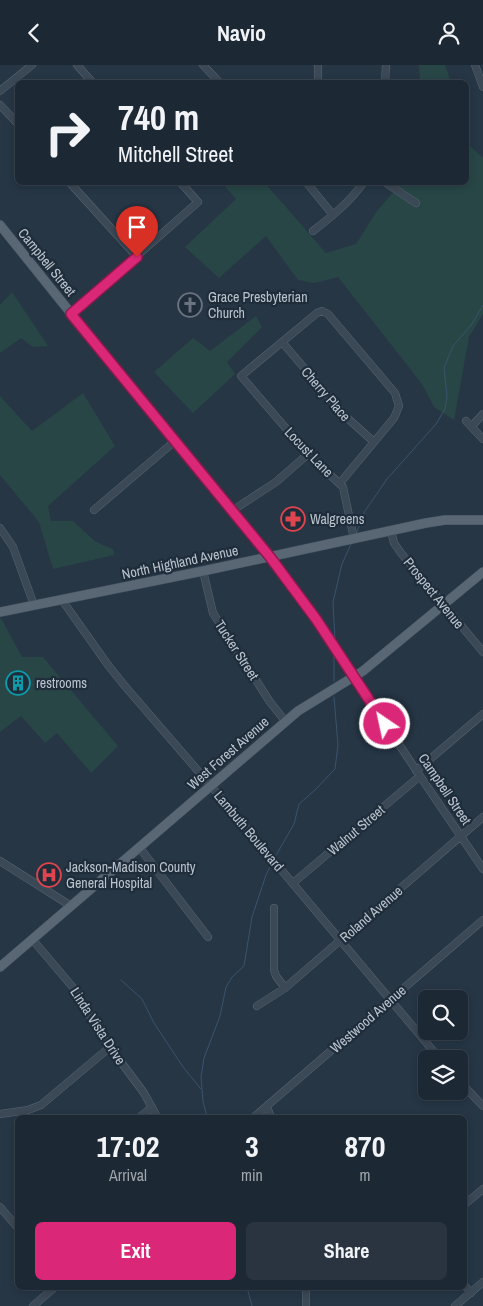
<!DOCTYPE html>
<html lang="en">
<head>
<meta charset="utf-8">
<style>
	body { margin:0; font-family:"Archivo Narrow",sans-serif; background:#293440; color:#f1f3f6; height:100vh; display:flex; flex-direction:column; font-size:19px; white-space:nowrap }
	* { box-sizing:border-box; margin:0 }
	p { font-size:16px; color:#a0a6ac }
	.icon { flex:none; width:28px; height:28px; fill:none; stroke:currentColor; stroke-width:2; stroke-linecap:round; stroke-linejoin:round }
	.map { position:relative; flex:1; overflow:hidden }
	.sheet { position:absolute; left:15px; top:1050px; width:452px; height:175px; display:flex; flex-direction:column; background:#1c2834; border-radius:8px; box-shadow:0 2px 8px #0003,0 0 0 1px #3a444f }
	.sheet>* { flex:none }
	.top-card { position:absolute; left:15px; top:15px; width:454px; height:105px; border-radius:8px; box-shadow:0 2px 8px #0003,0 0 0 1px #3a444f; background:#1c2834; color:#f1f3f6; overflow:hidden }
	.tools { position:absolute; left:418px; top:925px; display:grid; gap:10px }
	.tools a { display:grid; place-items:center; width:50px; height:50px; border-radius:8px; background:#1c2834; box-shadow:0 2px 8px #0003,0 0 0 1px #3a444f; font-size:25px }
	.pin { position:absolute; display:grid; place-items:center; width:42px; height:42px; color:#fff; margin:-51px -21px; border-radius:50% 50% 50% 0; rotate:-45deg; box-shadow:0 0 5px #0007 }
	.pin .icon { rotate:45deg }
	.me { position:absolute; width:55px; margin:-28px; rotate:326deg; stroke-linejoin:round; filter:drop-shadow(0 0 4px #0008) }
	.turn { display:flex; align-items:center; gap:18px; height:105px; padding:0 20px; font-size:22px }
	.turn .icon { width:65px; height:65px; stroke-width:2.5 }
	.turn b { display:block; font-size:35px; line-height:42px }
	.eta { display:flex; justify-content:space-evenly; align-items:center; height:85px; text-align:center }
	.eta b { font-size:30px; font-weight:700; line-height:35px }
	.action { display:flex; gap:10px; margin-top:auto; padding:10px 20px }
	.action a { flex:1; height:58px; border-radius:8px; background:#db2777; color:#fff; font-size:20px; font-weight:700; line-height:58px; text-align:center }
	.action a+a { background:#293440; color:#f1f3f6 }
	header { display:flex; justify-content:space-between; align-items:center; height:65px; padding:0 20px; background:#1c2834; font-size:22px; font-weight:700 }
	.map>svg:first-child { display:block }
	.green { fill:#284646 }
	.lines { fill:none; stroke-linecap:round; stroke-linejoin:round }
	.stream { stroke:#39536d; stroke-width:1 }
	.minor-casing { stroke:#596672; stroke-width:8 }
	.major-casing { stroke:#44515e; stroke-width:10 }
	.minor { stroke:#3b4855; stroke-width:7 }
	.major { stroke:#596775; stroke-width:9 }
	.route-casing { stroke:#8e194d; stroke-width:12 }
	.route { stroke:#db2777; stroke-width:9 }
	.labels { text-anchor:middle; dominant-baseline:central; stroke-width:4.5; stroke-linejoin:round; paint-order:stroke }
	.street-label { font-size:14px; fill:#b9c3ce; stroke:#1f2d3a }
	.poi-label { font-size:14px; fill:#b9c3ce; stroke:#1f2d3a; text-anchor:start }
</style>
</head>
<body>
<header><svg class="icon" aria-label="back" viewBox="0 0 24 24"><path d="M15 5l-7 7 7 7"/></svg>Navio<svg class="icon" aria-label="person" viewBox="0 0 24 24"><circle cx="12" cy="8" r="4"/><path d="M4 21q1-7 8-7t8 7"/></svg></header>
<div class="map">
<svg width="483" height="1241" viewBox="0 0 483 1241">
	<rect width="100%" height="100%" fill="#263645"/>
	<path class="green" d="M419 0H445L451 17H420Z
		M466 69 470 81 483 93V249L469 272 454 355 434 342 422 319 338 212 314 218 298 215 266 171 219 213 185 182 236 134 222 118H265L326 188 356 179 377 146 401 118H466Z
		M12 227 48 281 33 282 21 273 0 288V240Z
		M256 251 262 262 227 297 235 309 193 348 154 307 193 273 210 286Z
		M83 328 115 381 48 441 51 456H73L96 477 113 484 114 490 53 504 39 457 0 410V331L32 366Z
		M1 553 22 592H43L118 681 91 708 57 668 45 678 21 651 0 667V554Z"/>
	<g class="lines">
		<path class="stream" d="M356 469 365 446 387 414 436 359 445 344 447 331 444 303 453 281 472 259 483 240
			M335 577 333 537 342 499 351 479
			M334 616V586
			M275 792 294 759 299 739 315 725 335 704 338 680 334 632
			M121 915 142 934 154 958 183 1002 201 1024
			M207 1052 203 1036 201 1012 204 993 220 951 226 922 232 912 244 901 252 852 266 810 272 798
			M247 1222 252 1241"/>
		<g class="minor-casing">
			<path id="minor" d="M77 0 93 18
				M203 0 220 18
				M475 0 483 22
				M318 18V0
				M385 18 386 0
				M0 26 32 0
				M0 40 18 59
				M70 118 137 192
				M307 118 333 150
				M386 118 416 138
				M313 166C331 152 350 137 363 118
				M71 249 198 137 181 118
				M282 277 345 351 374 377
				M466 356 483 374
				M472 361 483 349
				M340 418 394 353 399 341 395 328 328 249 322 246 317 248 241 311 308 389 343 422 354 474
				M94 445 175 376
				M233 445 276 417 308 389
				M0 463 13 482 34 540
				M391 466 394 478 401 488 483 587
				M271 492 316 554 420 711 483 804
				M203 506 213 548 270 637 286 657
				M62 535 108 600 124 620 211 721 440 994
				M416 706 483 649
				M139 782 208 872
				M0 796 71 841
				M293 818 420 711
				M274 843V905L276 911 285 923
				M32 874 76 926 98 966 144 1028 157 1052
				M257 941 285 923 483 752
				M459 1016 483 1041
				M267 1042 271 1052
				M0 1049 28 1045 41 1040 110 982
				M140 1052 152 1042
				M254 1052 483 855
				M465 1139 483 1124
				M0 1142 18 1163
				M465 1221 471 1228
				M306 1222V1241
				M33 1241 55 1222
				M455 1241 483 1217"/>
		</g>
		<g class="major-casing">
			<path id="major" d="M0 160 106 292 271 492
				M0 547 203 506 426 458 445 455H483
				M0 902 298 646 363 606 483 507"/>
		</g>
		<use href="#minor" class="minor"/>
		<use href="#major" class="major"/>
	</g>
	<g class="lines">
		<g class="route-casing">
			<path id="route" d="M137 192 71 249 270 492 316 554 385 659"/>
		</g>
		<use href="#route" class="route"/>
	</g>
	<defs>
		<g id="church-ring" transform="scale(1.25)"><circle r="9.5" fill="#1f2d3a" stroke="#6b7280" stroke-width="1.5"/><path d="M-1.2-6h2.4v3.5h3.3v2.4h-3.3V6h-2.4V-.1h-3.3v-2.4h3.3Z" fill="#6b7280"/></g>
		<g id="pharmacy-ring" transform="scale(1.25)"><circle r="9.5" fill="#1f2d3a" stroke="#e0444e" stroke-width="1.5"/><path d="M-2-6h4v4h4v4h-4v4h-4v-4h-4v-4h4Z" fill="#e0444e"/></g>
		<g id="building-ring" transform="scale(1.25)"><circle r="9.5" fill="#1f2d3a" stroke="#0f9aa8" stroke-width="1.5"/><path d="M-4-6H4V6H1V3H-1V6H-4ZM-2.5-4.3h1.7v1.8h-1.7ZM.8-4.3h1.7v1.8H.8ZM-2.5-1h1.7V.8h-1.7ZM.8-1h1.7V.8H.8Z" fill="#0f9aa8"/></g>
		<g id="hospital-ring" transform="scale(1.25)"><circle r="9.5" fill="#1f2d3a" stroke="#e0444e" stroke-width="1.5"/><path d="M-5-5h3v3.5h4V-5h3V5h-3V1.5h-4V5h-3Z" fill="#e0444e"/></g>
	</defs>
	<g fill-rule="evenodd">
		<use href="#church-ring" x="190" y="240"/>
		<use href="#pharmacy-ring" x="293" y="454"/>
		<use href="#building-ring" x="18" y="618"/>
		<use href="#hospital-ring" x="49" y="810"/>
	</g>
	<g class="labels">
		<g class="street-label">
			<text transform="translate(47 197) rotate(51)">Campbell Street</text>
			<text transform="translate(326 329) rotate(49)">Cherry Place</text>
			<text transform="translate(309 387) rotate(46)">Locust Lane</text>
			<text transform="translate(180 497) rotate(-12)">North Highland Avenue</text>
			<text transform="translate(434 528) rotate(51)">Prospect Avenue</text>
			<text transform="translate(237 585) rotate(57)">Tucker Street</text>
			<text transform="translate(228 688) rotate(-41)">West Forest Avenue</text>
			<text transform="translate(445 724) rotate(56)">Campbell Street</text>
			<text transform="translate(356 765) rotate(-40)">Walnut Street</text>
			<text transform="translate(249 766) rotate(50)">Lambuth Boulevard</text>
			<text transform="translate(371 849) rotate(-41)">Roland Avenue</text>
			<text transform="translate(368 954) rotate(-41)">Westwood Avenue</text>
			<text transform="translate(98 961) rotate(57)">Linda Vista Drive</text>
		</g>
		<g class="poi-label">
			<text x="208" y="232">Grace Presbyterian<tspan x="208" dy="16">Church</tspan></text>
			<text x="310" y="454">Walgreens</text>
			<text x="36" y="618">restrooms</text>
			<text x="66" y="802">Jackson-Madison County<tspan x="66" dy="16">General Hospital</tspan></text>
		</g>
	</g>
</svg>
<div class="tools">
<a><svg class="icon" aria-label="search" viewBox="0 0 24 24"><circle cx="10" cy="10" r="6"/><path d="M15 15l6 6"/></svg></a>
<a><svg class="icon" aria-label="layers" viewBox="0 0 24 24"><path d="M12 4l9 5-9 5-9-5zM3 14l9 5 9-5"/></svg></a>
</div>
<div class="pin" style="left:137px;top:192px;background:#d93025"><svg class="icon" aria-label="arrive" viewBox="0 0 24 24"><path d="M6 21V4h12l-3 4 3 4H6"/></svg></div>
<svg class="me" style="left:385px;top:659px" viewBox="-20 -20 40 40"><circle r="17" fill="#db2777" stroke="#fff" stroke-width="3"/><path d="M0-11L8 9 0 5-8 9z" fill="#fff"/></svg>
<div class="top-card">
<div class="turn"><svg class="icon" aria-label="right" viewBox="0 0 24 24"><path d="M7 20v-9h11M14 6l5 5-5 5"/></svg><div><b>740 m</b>Mitchell Street</div></div>
</div>
<section class="sheet">
<div class="eta">
<div><b>17:02</b><p>Arrival</p></div>
<div><b>3</b><p>min</p></div>
<div><b>870</b><p>m</p></div>
</div>
<div class="action"><a>Exit</a><a>Share</a></div>
</section>
</div>
</body>
</html>
